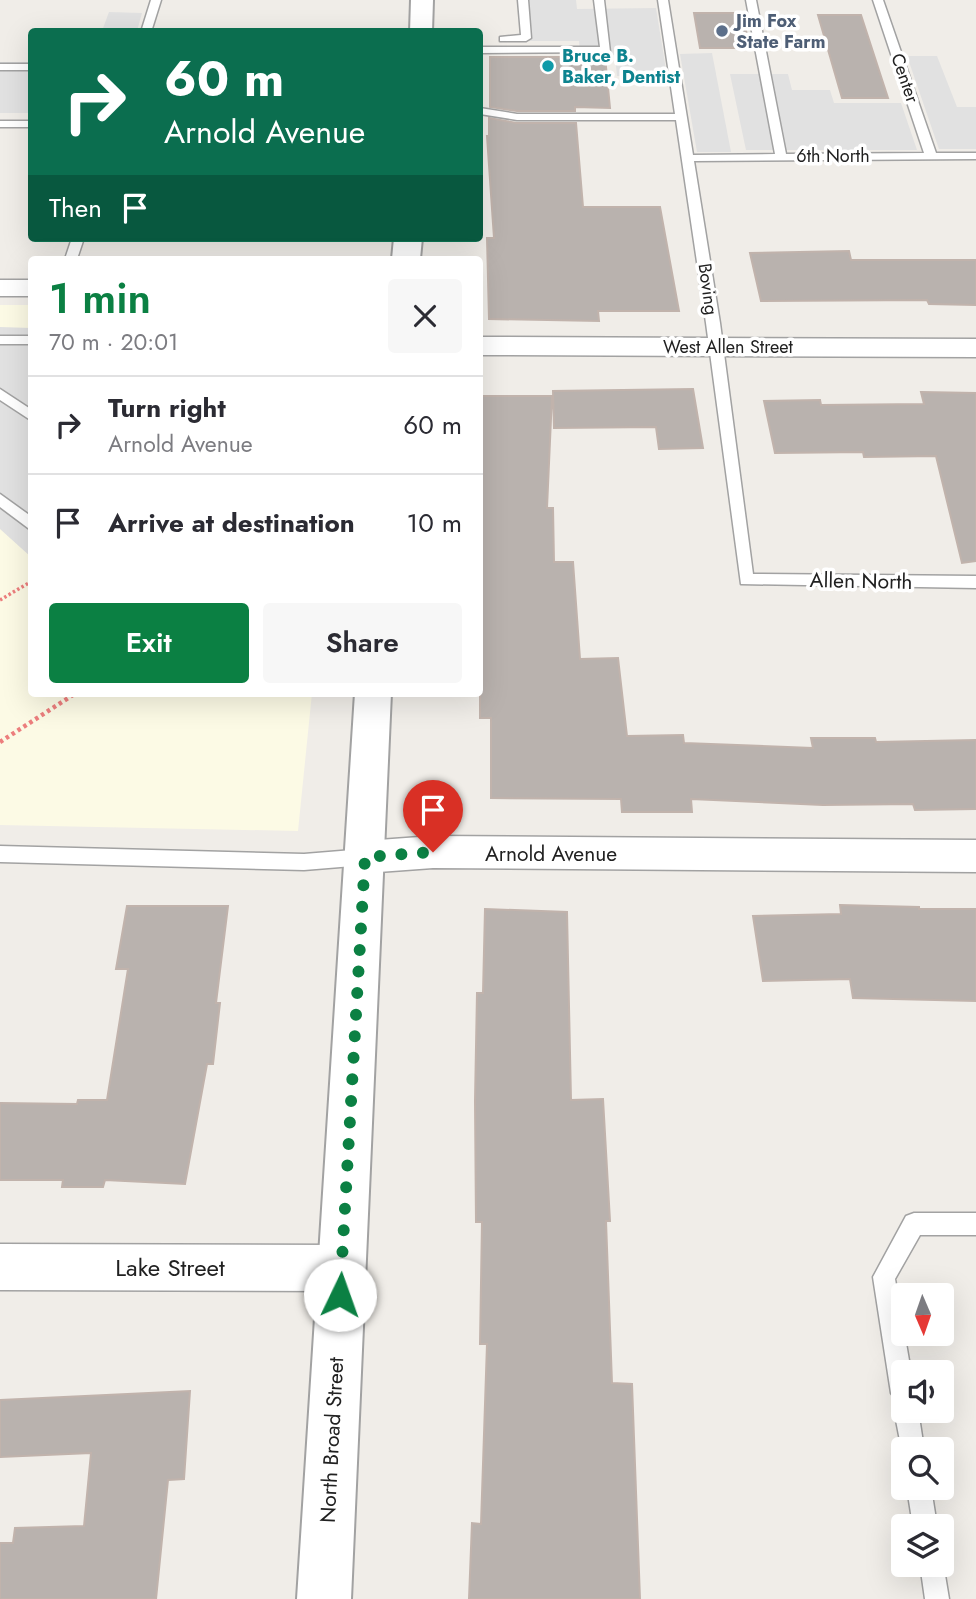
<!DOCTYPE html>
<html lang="en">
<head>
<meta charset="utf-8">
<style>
	body { margin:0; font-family:Jost,sans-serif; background:#f7f7f7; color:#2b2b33; height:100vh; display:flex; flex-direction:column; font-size:26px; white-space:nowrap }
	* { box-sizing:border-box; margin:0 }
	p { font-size:23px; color:#7c7c81 }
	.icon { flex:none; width:38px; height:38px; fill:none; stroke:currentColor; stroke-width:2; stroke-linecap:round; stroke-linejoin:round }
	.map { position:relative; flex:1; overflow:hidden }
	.sheet { position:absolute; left:28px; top:256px; width:455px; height:441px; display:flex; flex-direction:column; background:#fff; border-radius:7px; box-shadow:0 7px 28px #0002 }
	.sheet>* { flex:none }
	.top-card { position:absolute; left:28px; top:28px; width:455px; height:214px; border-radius:7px; box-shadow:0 7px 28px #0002; background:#0b6e4f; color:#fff; overflow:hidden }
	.needle { width:46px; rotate:178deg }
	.controls { position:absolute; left:891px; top:1283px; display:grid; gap:14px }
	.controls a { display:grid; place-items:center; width:63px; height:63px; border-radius:7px; background:#fff; box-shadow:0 7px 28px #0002; font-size:35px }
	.pin { position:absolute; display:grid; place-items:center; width:60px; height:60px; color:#fff; margin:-72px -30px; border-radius:50% 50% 50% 0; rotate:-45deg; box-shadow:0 0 7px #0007 }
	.pin .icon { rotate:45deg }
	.me { position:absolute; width:77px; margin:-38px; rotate:3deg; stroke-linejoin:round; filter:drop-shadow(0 0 5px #0008) }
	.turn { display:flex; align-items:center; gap:24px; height:147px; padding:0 21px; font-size:32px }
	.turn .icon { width:91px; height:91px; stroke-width:2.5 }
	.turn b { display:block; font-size:49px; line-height:60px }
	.then { display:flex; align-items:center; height:66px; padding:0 21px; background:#0003; gap:14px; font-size:26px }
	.round { display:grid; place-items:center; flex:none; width:74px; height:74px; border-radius:7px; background:#f7f7f7 }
	.overview { display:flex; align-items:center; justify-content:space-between; height:119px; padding:0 21px }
	h1 { font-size:42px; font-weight:600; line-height:52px; color:#0b8043 }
	.action { display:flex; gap:14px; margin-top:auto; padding:14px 21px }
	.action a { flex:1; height:80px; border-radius:7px; background:#0b8043; color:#fff; font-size:28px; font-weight:600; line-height:80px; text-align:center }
	.action a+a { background:#f7f7f7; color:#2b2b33 }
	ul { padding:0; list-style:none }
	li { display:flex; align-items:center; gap:21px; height:98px; padding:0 21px; border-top:2px solid #e1e1e2 }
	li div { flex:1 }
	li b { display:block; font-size:26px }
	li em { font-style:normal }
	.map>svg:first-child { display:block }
	.education { fill:#fcfae5 }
	.parking { fill:#e1e1e1 }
	.building { fill:#b9b2ae; stroke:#c1b3ac; stroke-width:2 }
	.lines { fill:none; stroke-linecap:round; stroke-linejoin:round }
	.service-casing { stroke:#a2a2a2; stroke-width:3 }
	.minor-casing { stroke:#a2a2a2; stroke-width:3 }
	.tertiary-casing { stroke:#a2a2a2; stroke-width:4 }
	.path-far1 { stroke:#ec7e7d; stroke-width:3.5; stroke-dasharray:2.5 2.5; stroke-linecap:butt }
	.path { stroke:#ec7e7d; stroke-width:4.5; stroke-dasharray:3.5 3.5; stroke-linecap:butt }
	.service { fill:#fff; fill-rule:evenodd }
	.minor { fill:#fff; fill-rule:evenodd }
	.tertiary { fill:#fff; fill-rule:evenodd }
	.route { stroke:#0b8043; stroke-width:12; stroke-dasharray:0 21.6 }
	.service-dot { fill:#5c6f8a; stroke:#fff; stroke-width:2.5 }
	.culture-dot { fill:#0f9aa8; stroke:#fff; stroke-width:2.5 }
	.labels { text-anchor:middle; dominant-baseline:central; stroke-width:7; stroke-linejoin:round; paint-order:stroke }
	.far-service-label { font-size:18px; font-weight:bold; fill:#4e5e75; stroke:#fff; text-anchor:start }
	.far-culture-label { font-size:18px; font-weight:bold; fill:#0d838f; stroke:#fff; text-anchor:start }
	.far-street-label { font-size:18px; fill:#212121; stroke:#fff }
	.street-label { font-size:21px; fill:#212121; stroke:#fff }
	.near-street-label { font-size:24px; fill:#212121; stroke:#fff }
</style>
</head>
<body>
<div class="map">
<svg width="976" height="1599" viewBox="0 0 976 1599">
	<rect width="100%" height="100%" fill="#f0ede8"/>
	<path class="education" d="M0 305H31L32 693H312L298 831 0 825Z"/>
	<path class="parking" d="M523 0H576L577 9 656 8 667 76H617L615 55H580L579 41H524Z
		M109 12 142 13 137 31H102Z
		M712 53 731 152H697L680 54Z
		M907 56H937L957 107H976V149H939Z
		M0 62H31V113H0Z
		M730 74H788L792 90H830L834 103H901L917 150H746Z
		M0 327 31 328V557L0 529Z"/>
	<path class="building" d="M694 13H742L750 48H700Z
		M818 15H861L888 98H842Z
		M490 57H605L610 108 575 107V111H517L490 107Z
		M489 118 517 123H576L583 207H660L679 311H598L599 321 489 319 487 238H494L487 136H489Z
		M849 251 851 260H976V305L929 304 927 300 761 301 750 253Z
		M693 389 703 448 659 449 656 427 554 428 553 391Z
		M921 392 976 393V561L962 563 936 456 864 457 863 452 775 453 764 401 820 400 821 405 924 404Z
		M480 396H552L547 508H553L554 562H573L580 659 618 658 627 736 683 735 684 743 813 748 811 738H875L876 742 976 740V809L915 810 913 804 823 805 691 799 692 812H622L621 799 491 798V718H480Z
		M840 905 919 907V909H976V1001L853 998 850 979 763 981 753 916 841 914Z
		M127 906H228L216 1003H220L213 1064H207L185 1184 105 1180 103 1187H62L63 1180H0V1103L77 1104 78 1100H107L128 969H116Z
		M485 909 567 912 571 1100 603 1099 610 1221H606L612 1383 632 1384 640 1599H469L472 1523 481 1524 487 1344H480L482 1222H476L475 1101 477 993H483Z
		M190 1391 184 1479 168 1480 156 1599H0V1543H13L15 1528 84 1526 91 1453 0 1457V1400Z"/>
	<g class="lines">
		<g class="service-casing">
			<path id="service" d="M151 0H161L151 32H141Z
				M518 0H528L531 38 526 41H500V37L521 35Z
				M594 0H604L610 52 480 53V47H600Z
				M658 0H668L693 155 775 154 746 0H756L786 154 924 153 873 0H883L936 153H976V159L694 161 720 323 753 574 976 576V588L741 584 706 323 676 120H517L480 114V108L517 114H675Z
				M0 64H32V70H0Z
				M0 121H32V127H0Z
				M72 238H84L77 259H65Z
				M0 336H32V344H0Z
				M0 389 32 410V421L0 400Z
				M0 494 32 517V531L0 507Z
				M0 846 304 854 365 849 371 852 374 857 371 862 365 865 304 870 0 862Z
				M914 1213H976V1235H920L895 1279 911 1372H903V1410H918L924 1449H903V1456L894 1410 898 1402 891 1393 873 1277 906 1216Z
				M907 1488H931L937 1526H913Z
				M942 1557 949 1599H925L920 1564H942Z"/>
		</g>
		<g class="minor-casing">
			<path id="minor" d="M0 280H32V296H0Z
				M480 337 976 339V357L480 355Z
				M433 836 976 840V872L433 868 365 873 352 868 346 857 352 846 365 841Z
				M0 1244 341 1245 357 1252 364 1268 357 1284 341 1291 0 1290Z"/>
		</g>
		<g class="tertiary-casing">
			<path id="tertiary" d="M411 0H433L432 32H410Z
				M394 238H422L420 259H392Z
				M355 693H391L351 1599H297Z"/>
		</g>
		<path class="path-far1" d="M0 600 32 581"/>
		<path class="path" d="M0 742 76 693"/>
		<use href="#service" class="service"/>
		<use href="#minor" class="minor"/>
		<use href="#tertiary" class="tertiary"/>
	</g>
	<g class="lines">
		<path class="route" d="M340 1295 365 857 433 852"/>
	</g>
	<circle class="service-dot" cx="722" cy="31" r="7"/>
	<circle class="culture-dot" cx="548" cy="66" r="7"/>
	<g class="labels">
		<g class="far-service-label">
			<text x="736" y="21">Jim Fox<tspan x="736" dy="21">State Farm</tspan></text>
		</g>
		<g class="far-culture-label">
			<text x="562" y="56">Bruce B.<tspan x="562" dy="21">Baker, Dentist</tspan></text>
		</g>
		<g class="far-street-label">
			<text transform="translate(905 78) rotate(71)">Center</text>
			<text x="833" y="156">6th North</text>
			<text transform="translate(708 289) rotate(82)">Boving</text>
			<text x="728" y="347">West Allen Street</text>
		</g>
		<g class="street-label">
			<text transform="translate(861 581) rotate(1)">Allen North</text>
			<text x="551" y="854">Arnold Avenue</text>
			<text transform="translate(332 1440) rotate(-87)">North Broad Street</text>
		</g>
		<g class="near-street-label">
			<text x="170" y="1267">Lake Street</text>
		</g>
	</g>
</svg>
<div class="controls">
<a><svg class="needle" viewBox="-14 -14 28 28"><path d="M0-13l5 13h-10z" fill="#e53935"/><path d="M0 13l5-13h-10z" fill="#7c7c81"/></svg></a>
<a><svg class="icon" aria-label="sound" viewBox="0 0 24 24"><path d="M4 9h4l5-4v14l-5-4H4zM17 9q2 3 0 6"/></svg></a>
<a><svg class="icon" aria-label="search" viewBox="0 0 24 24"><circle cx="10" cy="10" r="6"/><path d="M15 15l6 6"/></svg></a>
<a><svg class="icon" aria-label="layers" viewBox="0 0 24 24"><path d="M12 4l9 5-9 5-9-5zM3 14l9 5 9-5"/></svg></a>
</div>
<div class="pin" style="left:433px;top:852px;background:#d93025"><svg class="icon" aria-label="arrive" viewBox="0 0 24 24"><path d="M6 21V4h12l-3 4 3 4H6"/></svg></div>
<svg class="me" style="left:340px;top:1295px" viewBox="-20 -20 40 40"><circle r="19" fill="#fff"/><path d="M0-13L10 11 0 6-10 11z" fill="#0b8043"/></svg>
<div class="top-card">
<div class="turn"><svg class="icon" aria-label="right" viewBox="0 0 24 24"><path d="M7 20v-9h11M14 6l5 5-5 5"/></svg><div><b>60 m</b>Arnold Avenue</div></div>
<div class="then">Then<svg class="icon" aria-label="arrive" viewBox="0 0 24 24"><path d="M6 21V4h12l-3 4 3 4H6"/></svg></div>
</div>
<section class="sheet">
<div class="overview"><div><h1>1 min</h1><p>70 m · 20:01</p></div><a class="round"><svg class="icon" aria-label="close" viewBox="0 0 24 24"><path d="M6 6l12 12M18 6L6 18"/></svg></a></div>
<ul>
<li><svg class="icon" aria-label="right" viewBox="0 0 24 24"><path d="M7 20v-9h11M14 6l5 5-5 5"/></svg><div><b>Turn right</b><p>Arnold Avenue</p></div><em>60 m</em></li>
<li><svg class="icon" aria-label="arrive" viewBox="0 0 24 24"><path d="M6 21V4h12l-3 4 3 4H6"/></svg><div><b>Arrive at destination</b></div><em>10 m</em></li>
</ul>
<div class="action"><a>Exit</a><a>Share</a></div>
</section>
</div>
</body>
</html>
